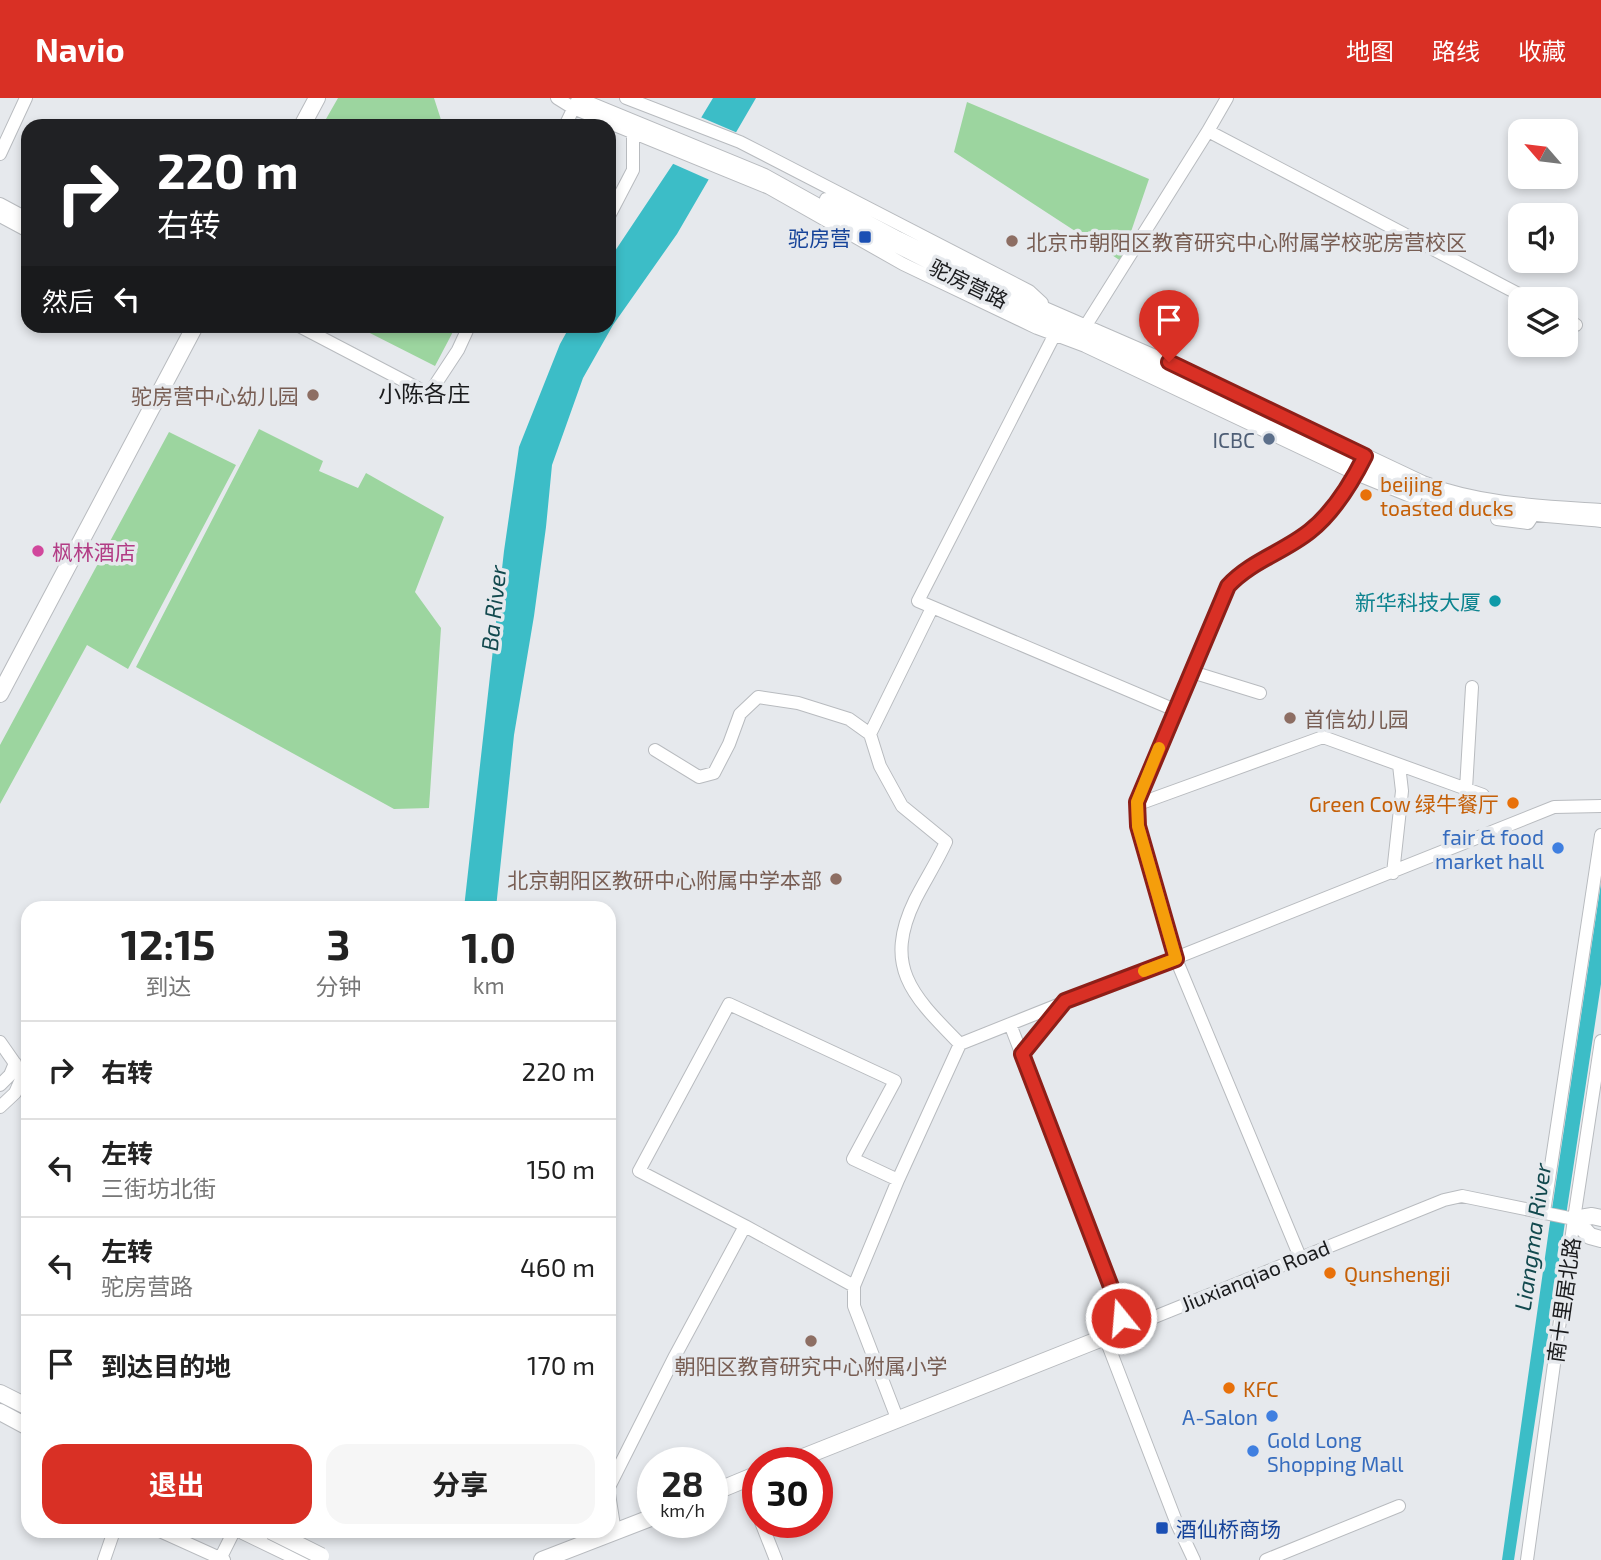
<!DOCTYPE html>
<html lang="zh">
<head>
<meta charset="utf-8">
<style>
	body { margin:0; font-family:"Exo 2","Noto Sans SC",sans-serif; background:#f6f6f6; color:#222; height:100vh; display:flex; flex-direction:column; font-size:26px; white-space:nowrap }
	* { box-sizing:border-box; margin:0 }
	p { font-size:23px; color:#767676 }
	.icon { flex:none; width:38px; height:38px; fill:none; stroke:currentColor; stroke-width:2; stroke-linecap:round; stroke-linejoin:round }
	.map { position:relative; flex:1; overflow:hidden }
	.details { position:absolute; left:21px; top:803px; width:595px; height:637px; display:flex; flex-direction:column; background:#fff; border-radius:21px; box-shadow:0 4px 10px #0003 }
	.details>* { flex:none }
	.hud { position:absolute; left:21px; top:21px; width:595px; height:214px; border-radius:21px; box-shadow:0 4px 10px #0003; background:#202124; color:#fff; overflow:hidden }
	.needle { width:46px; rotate:298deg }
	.fabs { position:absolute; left:1508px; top:21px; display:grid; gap:14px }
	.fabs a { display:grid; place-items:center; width:70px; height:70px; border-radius:14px; background:#fff; box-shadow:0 4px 10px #0003; font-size:35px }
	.speed { position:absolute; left:637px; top:1349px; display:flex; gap:14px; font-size:35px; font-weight:700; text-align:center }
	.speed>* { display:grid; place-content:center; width:91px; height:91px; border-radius:50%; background:#fff; box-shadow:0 4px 10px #0003; line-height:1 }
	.speed small { font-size:18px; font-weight:400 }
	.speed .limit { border:10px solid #d22; background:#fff; color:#111 }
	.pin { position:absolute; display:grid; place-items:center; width:60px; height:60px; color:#fff; margin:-72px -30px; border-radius:50% 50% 50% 0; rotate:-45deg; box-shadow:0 0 7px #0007 }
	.pin .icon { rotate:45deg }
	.me { position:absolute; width:77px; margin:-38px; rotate:343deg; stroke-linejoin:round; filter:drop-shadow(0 0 5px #0008) }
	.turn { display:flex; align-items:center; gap:24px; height:147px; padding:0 21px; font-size:32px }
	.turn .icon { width:91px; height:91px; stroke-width:2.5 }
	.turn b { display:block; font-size:49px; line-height:60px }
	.then { display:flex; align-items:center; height:66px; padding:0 21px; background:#0003; gap:14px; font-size:26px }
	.eta { display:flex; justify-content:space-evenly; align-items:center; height:119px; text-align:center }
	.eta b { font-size:42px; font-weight:700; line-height:49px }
	.action { display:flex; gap:14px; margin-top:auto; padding:14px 21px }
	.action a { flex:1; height:80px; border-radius:21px; background:#d93025; color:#fff; font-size:28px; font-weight:700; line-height:80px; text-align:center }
	.action a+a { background:#f6f6f6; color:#222 }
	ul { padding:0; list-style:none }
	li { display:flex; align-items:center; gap:21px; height:98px; padding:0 21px; border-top:2px solid #e0e0e0 }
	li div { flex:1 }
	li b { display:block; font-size:26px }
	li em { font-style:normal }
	header { display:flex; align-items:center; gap:42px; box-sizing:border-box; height:98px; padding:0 35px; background:#d93025; color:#fff }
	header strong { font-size:33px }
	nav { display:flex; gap:38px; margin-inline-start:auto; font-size:24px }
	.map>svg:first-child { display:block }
	.green { fill:#9cd59f }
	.water { fill:#3cbdc7 }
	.pier { fill:#e6e9ed }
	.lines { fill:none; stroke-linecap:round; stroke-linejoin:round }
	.minor-casing { stroke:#b8bbbf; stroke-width:14 }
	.major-casing { stroke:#b8bbbf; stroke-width:18 }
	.minor { stroke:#fff; stroke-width:12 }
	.major { stroke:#fff; stroke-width:16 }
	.major-bridge-casing { stroke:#b8bbbf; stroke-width:18; stroke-linecap:butt }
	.major-bridge { stroke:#fff; stroke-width:16 }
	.route-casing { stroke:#8d1f18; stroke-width:18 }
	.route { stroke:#d93025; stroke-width:12 }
	.slow { stroke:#f59e0b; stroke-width:12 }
	.transit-dot { fill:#1a4fb4; stroke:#e6e9ed; stroke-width:2.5 }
	.education-dot { fill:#8d6e63; stroke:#e6e9ed; stroke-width:2.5 }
	.service-dot { fill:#5c6f8a; stroke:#e6e9ed; stroke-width:2.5 }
	.food-dot { fill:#e8710a; stroke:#e6e9ed; stroke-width:2.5 }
	.hotel-dot { fill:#d1479c; stroke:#e6e9ed; stroke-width:2.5 }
	.culture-dot { fill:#0f9aa8; stroke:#e6e9ed; stroke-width:2.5 }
	.shop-dot { fill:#3f7fe0; stroke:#e6e9ed; stroke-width:2.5 }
	.labels { text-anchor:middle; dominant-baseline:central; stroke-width:7; stroke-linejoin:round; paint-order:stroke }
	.transit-label { font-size:21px; fill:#164399; stroke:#e6e9ed; text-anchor:end }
	.education-label { font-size:21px; fill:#785e54; stroke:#e6e9ed; text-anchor:start }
	.street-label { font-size:21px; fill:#1a1b1d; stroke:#e6e9ed }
	.service-label { font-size:21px; fill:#4e5e75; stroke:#e6e9ed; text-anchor:end }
	.food-label { font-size:21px; fill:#c56008; stroke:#e6e9ed; text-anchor:start }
	.hotel-label { font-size:21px; fill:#b23c85; stroke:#e6e9ed; text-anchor:start }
	.culture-label { font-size:21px; fill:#0d838f; stroke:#e6e9ed; text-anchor:end }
	.shop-label { font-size:21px; fill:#366cbe; stroke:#e6e9ed; text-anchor:end }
	.neighbourhood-label { font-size:23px; fill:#1a1b1d; stroke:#e6e9ed }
	.water-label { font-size:23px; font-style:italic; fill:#12494e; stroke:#e6e9ed }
</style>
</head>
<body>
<header>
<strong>Navio</strong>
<nav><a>地图</a><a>路线</a><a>收藏</a></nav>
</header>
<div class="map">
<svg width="1601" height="1462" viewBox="0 0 1601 1462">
	<rect width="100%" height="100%" fill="#e6e9ed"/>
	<path class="green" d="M338 0H434L443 28H322Z
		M967 4 1149 81 1121 163 954 54Z
		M356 228H456L435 268Z
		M259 331 323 363 319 373 358 390 366 375 444 419 415 494 441 530 429 710 394 711 136 569Z
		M169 334 236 367 128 571 87 547 0 706V647Z"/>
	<path class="water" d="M713 0H756L677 136 613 227 583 280 552 367 546 429 534 518 514 637 496 810H464L504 453 519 349 560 246 570 228H609V162L675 63Z
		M1601 785V886L1514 1462H1502L1549 1131Z"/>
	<path class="pier" d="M698 18 740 36 712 83 669 64Z"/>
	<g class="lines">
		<g class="minor-casing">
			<path id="minor" d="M557 0 573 10 769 90 903 166 1037 230 1085 248 1356 376 1415 400
				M578 0 765 77 864 132 972 187 1042 220 1098 243 1416 392C1476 415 1538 417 1601 423
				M626 0 740 44 1029 193 1042 205
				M565 28 577 3
				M1208 33 1528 201
				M0 56 26 0
				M826 101 899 140 1024 201 1169 264 1423 384C1480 406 1541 408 1601 412
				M0 106 28 121
				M0 118 28 133
				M609 118 633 72V35
				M1566 221 1576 227
				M299 228 429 296 458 252 469 228
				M1058 230 918 503 1175 612
				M1083 232 1208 33 1227 0
				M1497 421 1528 425 1534 416
				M1192 574 1260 595
				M870 636 932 510
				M655 652 699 679 714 675 729 646 740 616 758 599 798 605 849 621 870 636 880 668 902 708 946 744C937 764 925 782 915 802 882 870 914 899 960 946
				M1466 691 1472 589
				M1137 704H1144L1323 639 1483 697
				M1393 775 1402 693 1399 667
				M1010 926 1118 1207 1121 1220 1107 1236
				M0 944 23 977 15 995 0 1009
				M1022 956 1064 905
				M0 987 10 977 15 965
				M1544 1114 1601 737
				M1300 1159 1176 861 1138 728 1137 704 1228 488C1250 464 1282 454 1309 434 1329 419 1347 392 1359 370
				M854 1188 745 1128 639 1073 729 906 895 983 853 1061 898 1082
				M1105 1239 1444 1102 1462 1098 1574 1121
				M1105 1239 1177 1426 1194 1462
				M897 1320 854 1208V1188L898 1082 960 946 1554 709 1601 708
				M745 1381 758 1415
				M609 1389 675 1258 745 1128
				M609 1396 615 1434
				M761 1424 776 1462
				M160 1433 224 1462
				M221 1459 234 1433
				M104 1462 114 1433
				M1266 1462 1399 1408
				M1527 1462 1574 1121 1601 943"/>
		</g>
		<g class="major-casing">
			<path id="major" d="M302 28 317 0
				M0 596 195 228
				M1574 1121 1590 1138 1601 1141
				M1574 1121 1592 1118 1601 1120
				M0 1295 28 1309
				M0 1314 28 1329
				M788 1365 1105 1239
				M712 1395 758 1376
				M243 1433 303 1462
				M542 1462 653 1419"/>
		</g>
		<use href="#minor" class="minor"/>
		<use href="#major" class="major"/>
		<g class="major-bridge-casing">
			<path id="major-bridge" d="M271 1433 321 1458"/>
		</g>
		<use href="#major-bridge" class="major-bridge"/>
	</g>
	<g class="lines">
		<g class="route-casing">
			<path id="route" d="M1121 1220 1118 1207 1022 956 1065 903 1176 861 1138 728 1137 704 1228 488C1251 463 1284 454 1310 433 1334 414 1352 384 1365 358L1169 264"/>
		</g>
		<use href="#route" class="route"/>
		<path class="slow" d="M1144 873 1176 861 1138 728 1137 704 1159 650"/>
	</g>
	<g class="transit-dot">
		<rect x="858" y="132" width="14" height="14" rx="3.5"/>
		<rect x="1155" y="1423" width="14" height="14" rx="3.5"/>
	</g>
	<g class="education-dot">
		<circle cx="1012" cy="143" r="7"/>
		<circle cx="313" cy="297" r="7"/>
		<circle cx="1290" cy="620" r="7"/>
		<circle cx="836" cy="781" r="7"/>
		<circle cx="811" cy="1243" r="7"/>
	</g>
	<circle class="service-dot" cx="1269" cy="341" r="7"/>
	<g class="food-dot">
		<circle cx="1366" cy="397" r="7"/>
		<circle cx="1513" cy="705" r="7"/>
		<circle cx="1330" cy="1175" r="7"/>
		<circle cx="1229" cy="1290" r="7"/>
	</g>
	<circle class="hotel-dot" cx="38" cy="453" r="7"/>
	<circle class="culture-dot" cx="1495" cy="503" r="7"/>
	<g class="shop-dot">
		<circle cx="1558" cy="750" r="7"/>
		<circle cx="1272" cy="1318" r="7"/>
		<circle cx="1253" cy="1353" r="7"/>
	</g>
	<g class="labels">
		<g class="transit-label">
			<text x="851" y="139">驼房营</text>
			<text x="1176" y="1430" text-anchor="start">酒仙桥商场</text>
		</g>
		<g class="education-label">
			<text x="1026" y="143">北京市朝阳区教育研究中心附属学校驼房营校区</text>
			<text x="299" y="297" text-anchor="end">驼房营中心幼儿园</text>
			<text x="1304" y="620">首信幼儿园</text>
			<text x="822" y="781" text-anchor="end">北京朝阳区教研中心附属中学本部</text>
			<text x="811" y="1267" text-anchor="middle">朝阳区教育研究中心附属小学</text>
		</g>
		<g class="street-label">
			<text transform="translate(969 185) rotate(26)">驼房营路</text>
			<text transform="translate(1255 1177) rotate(-22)">Jiuxianqiao Road</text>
			<text transform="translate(1563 1202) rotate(-82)">南十里居北路</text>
		</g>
		<g class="service-label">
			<text x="1255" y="341">ICBC</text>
		</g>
		<g class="food-label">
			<text x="1380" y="385">beijing<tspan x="1380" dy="24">toasted ducks</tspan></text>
			<text x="1499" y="705" text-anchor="end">Green Cow 绿牛餐厅</text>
			<text x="1344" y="1175">Qunshengji</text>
			<text x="1243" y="1290">KFC</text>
		</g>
		<g class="hotel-label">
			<text x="52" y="453">枫林酒店</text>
		</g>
		<g class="culture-label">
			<text x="1481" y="503">新华科技大厦</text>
		</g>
		<g class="shop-label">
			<text x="1544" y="738">fair &amp; food<tspan x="1544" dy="24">market hall</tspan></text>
			<text x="1258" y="1318">A-Salon</text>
			<text x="1267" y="1341" text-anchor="start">Gold Long<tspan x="1267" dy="24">Shopping Mall</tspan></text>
		</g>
		<g class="neighbourhood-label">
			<text x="424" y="295">小陈各庄</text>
		</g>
		<g class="water-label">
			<text transform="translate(493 510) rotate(-84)">Ba River</text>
			<text transform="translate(1532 1139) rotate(-82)">Liangma River</text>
		</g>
	</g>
</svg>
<div class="fabs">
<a><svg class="needle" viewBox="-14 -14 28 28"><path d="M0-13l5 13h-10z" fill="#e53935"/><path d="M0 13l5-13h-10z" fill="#767676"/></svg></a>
<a><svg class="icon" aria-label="sound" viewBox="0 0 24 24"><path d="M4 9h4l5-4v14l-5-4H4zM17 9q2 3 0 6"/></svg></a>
<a><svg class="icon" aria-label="layers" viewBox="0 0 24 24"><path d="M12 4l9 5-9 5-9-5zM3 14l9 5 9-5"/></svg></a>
</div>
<div class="speed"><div>28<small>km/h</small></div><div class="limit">30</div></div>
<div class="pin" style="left:1169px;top:264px;background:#d93025"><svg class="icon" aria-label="arrive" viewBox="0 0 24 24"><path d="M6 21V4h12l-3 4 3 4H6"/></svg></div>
<svg class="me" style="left:1121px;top:1220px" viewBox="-20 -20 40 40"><circle r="17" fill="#d93025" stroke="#fff" stroke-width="3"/><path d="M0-11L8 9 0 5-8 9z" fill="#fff"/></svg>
<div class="hud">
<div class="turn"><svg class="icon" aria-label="right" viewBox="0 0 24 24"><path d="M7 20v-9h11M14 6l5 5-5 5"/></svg><div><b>220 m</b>右转</div></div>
<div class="then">然后<svg class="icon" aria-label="left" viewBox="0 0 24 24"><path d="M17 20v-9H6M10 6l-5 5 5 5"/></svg></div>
</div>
<section class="details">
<div class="eta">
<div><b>12:15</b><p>到达</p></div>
<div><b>3</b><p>分钟</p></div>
<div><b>1.0</b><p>km</p></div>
</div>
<ul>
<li><svg class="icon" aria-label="right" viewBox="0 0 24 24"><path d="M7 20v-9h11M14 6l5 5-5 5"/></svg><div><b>右转</b></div><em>220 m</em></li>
<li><svg class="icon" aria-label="left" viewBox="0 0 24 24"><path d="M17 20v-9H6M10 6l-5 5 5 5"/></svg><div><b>左转</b><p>三街坊北街</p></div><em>150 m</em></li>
<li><svg class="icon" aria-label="left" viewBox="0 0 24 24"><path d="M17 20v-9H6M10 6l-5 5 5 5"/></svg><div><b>左转</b><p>驼房营路</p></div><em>460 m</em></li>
<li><svg class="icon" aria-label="arrive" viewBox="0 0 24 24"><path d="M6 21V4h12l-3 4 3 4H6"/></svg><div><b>到达目的地</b></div><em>170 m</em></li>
</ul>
<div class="action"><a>退出</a><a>分享</a></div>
</section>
</div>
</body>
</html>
